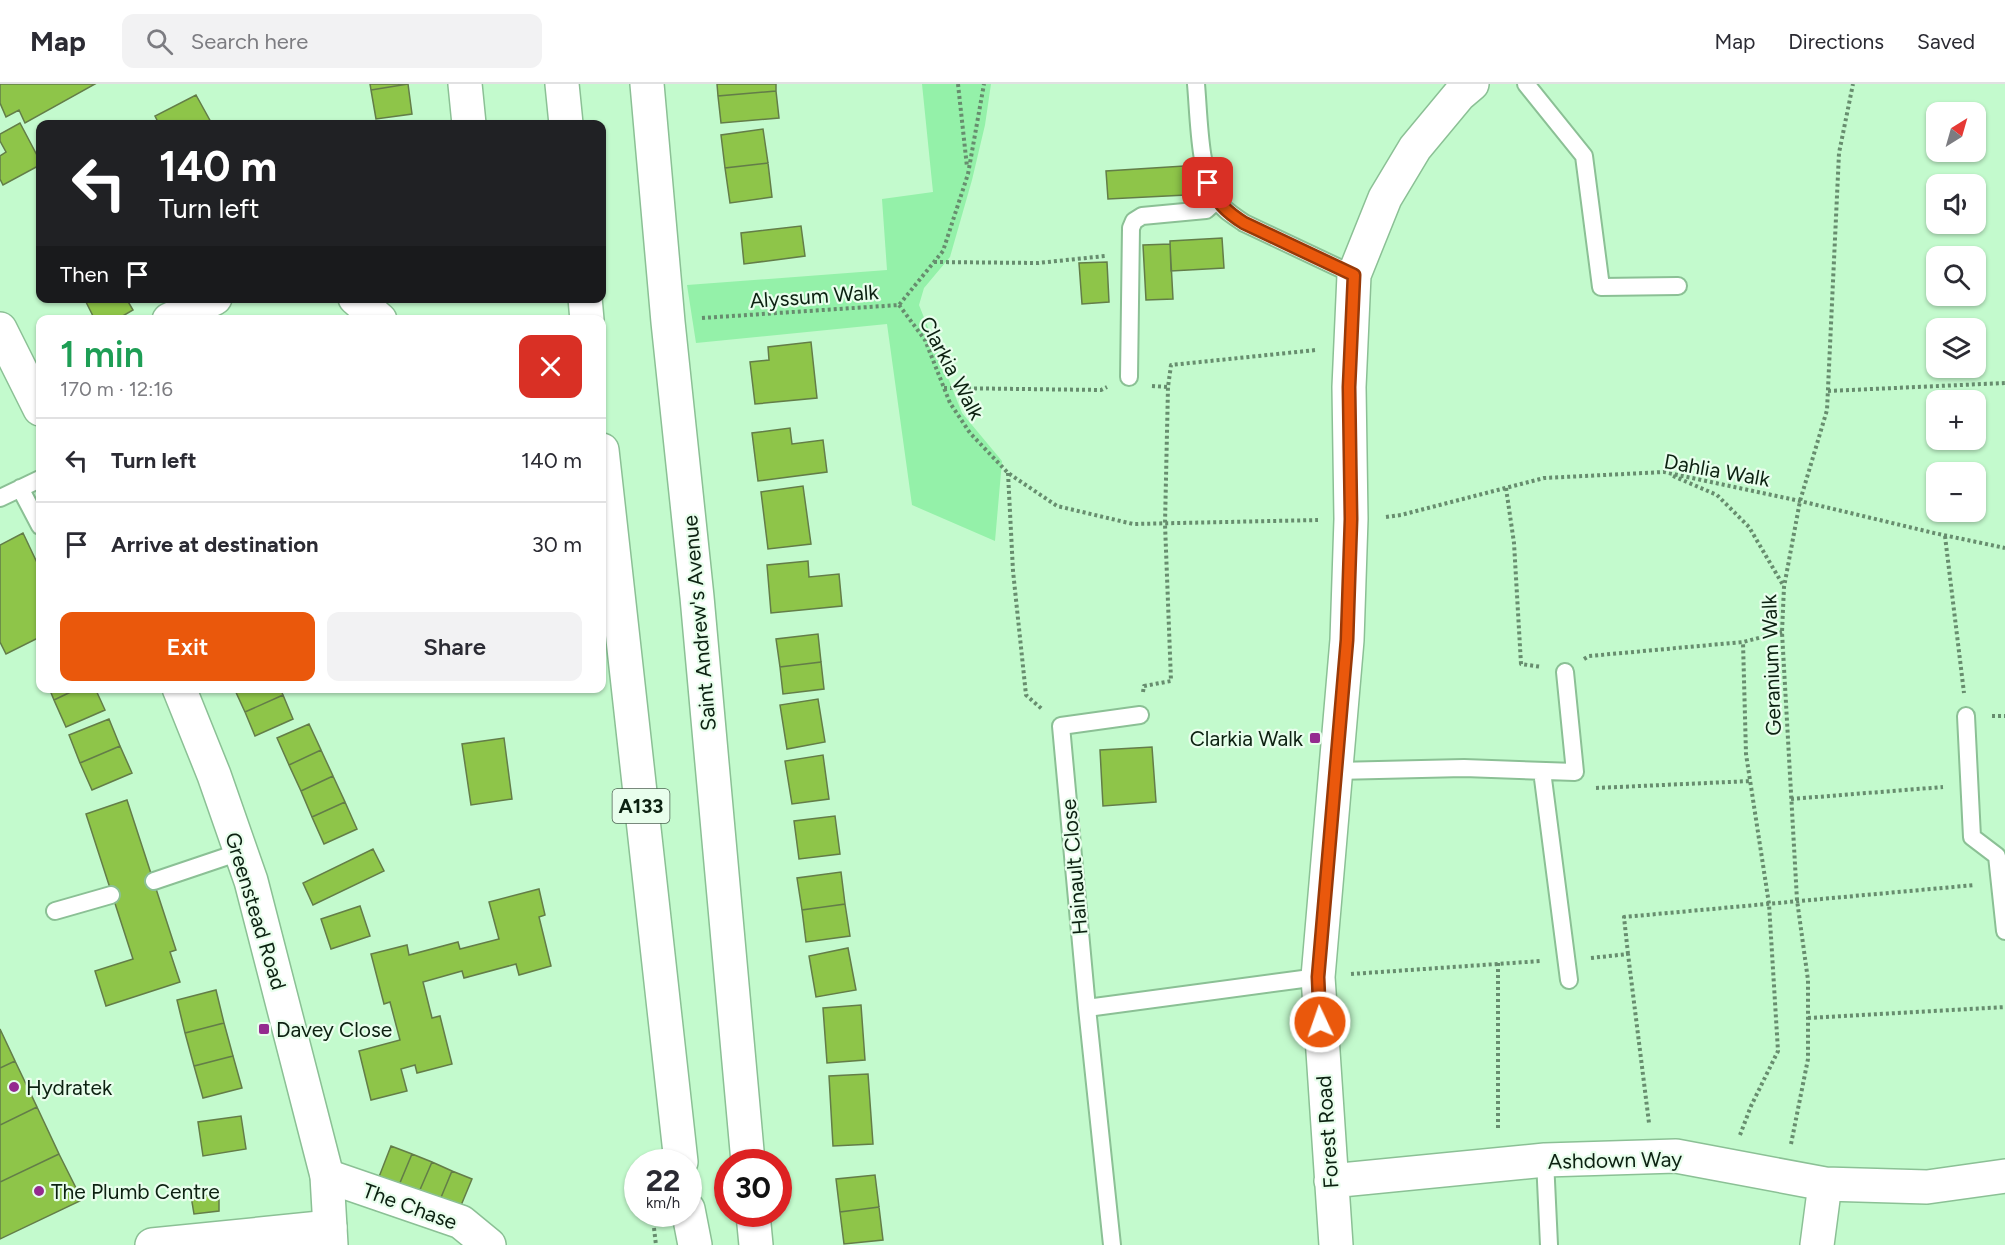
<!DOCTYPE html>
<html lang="en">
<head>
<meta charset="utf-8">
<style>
	body { margin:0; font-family:Figtree,sans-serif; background:#f2f2f3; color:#2b2b33; height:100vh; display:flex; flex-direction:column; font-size:22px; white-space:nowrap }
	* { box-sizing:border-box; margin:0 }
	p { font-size:20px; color:#7c7c81 }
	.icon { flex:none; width:33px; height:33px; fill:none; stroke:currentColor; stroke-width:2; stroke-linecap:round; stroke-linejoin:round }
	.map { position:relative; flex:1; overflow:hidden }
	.details { position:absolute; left:36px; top:231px; width:570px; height:378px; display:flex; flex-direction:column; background:#fff; border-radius:12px; box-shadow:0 2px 4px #0004 }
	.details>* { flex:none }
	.guide { position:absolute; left:36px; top:36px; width:570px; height:183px; border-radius:12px; box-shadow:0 2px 4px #0004; background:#202124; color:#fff; overflow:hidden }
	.needle { width:39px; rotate:37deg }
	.fabs { position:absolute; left:1926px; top:18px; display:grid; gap:12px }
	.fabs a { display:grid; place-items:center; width:60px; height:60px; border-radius:12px; background:#fff; box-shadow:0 2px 4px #0004; font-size:30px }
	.speed { position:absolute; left:624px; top:1065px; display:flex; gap:12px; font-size:30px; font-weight:700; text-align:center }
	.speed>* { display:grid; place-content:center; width:78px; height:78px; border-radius:50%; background:#fff; box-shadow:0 2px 4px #0004; line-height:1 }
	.speed small { font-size:15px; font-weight:400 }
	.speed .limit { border:9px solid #d22; background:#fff; color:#111 }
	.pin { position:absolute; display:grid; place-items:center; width:51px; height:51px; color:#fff; margin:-26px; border-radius:12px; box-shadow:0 3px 9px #0006 }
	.me { position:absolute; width:66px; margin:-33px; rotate:357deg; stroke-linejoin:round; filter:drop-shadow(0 0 4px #0008) }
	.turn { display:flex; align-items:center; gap:21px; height:126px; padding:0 24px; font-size:27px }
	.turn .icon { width:78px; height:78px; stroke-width:2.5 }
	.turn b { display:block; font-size:42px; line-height:51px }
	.then { display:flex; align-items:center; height:57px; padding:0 24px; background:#0003; gap:12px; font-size:22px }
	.round { display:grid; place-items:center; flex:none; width:63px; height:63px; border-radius:12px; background:#f2f2f3 }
	.headline { display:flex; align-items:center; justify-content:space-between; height:102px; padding:0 24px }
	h1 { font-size:36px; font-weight:600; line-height:45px; color:#1e9e55 }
	.action { display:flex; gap:12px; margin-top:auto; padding:12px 24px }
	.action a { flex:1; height:69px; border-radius:12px; background:#ea580c; color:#fff; font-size:24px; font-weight:600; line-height:69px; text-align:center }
	.action a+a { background:#f2f2f3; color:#2b2b33 }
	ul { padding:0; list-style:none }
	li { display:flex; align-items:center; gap:18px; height:84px; padding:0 24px; border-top:2px solid #e1e1e2 }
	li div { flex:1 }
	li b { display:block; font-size:22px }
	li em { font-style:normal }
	header { display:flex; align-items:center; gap:36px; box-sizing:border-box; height:84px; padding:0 30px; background:#fff; border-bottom:2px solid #e1e1e2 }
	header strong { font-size:28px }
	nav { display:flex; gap:33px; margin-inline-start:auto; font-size:21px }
	.search { width:420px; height:54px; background:#f2f2f3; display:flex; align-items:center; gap:15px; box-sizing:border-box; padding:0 21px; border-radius:12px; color:#7c7c81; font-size:22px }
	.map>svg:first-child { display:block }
	.green { fill:#94f1a9 }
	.building { fill:#8ec549; stroke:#637d48; stroke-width:1.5 }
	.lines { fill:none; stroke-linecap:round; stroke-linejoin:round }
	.service-casing { stroke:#8bc095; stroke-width:20 }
	.minor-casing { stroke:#8bc095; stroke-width:36 }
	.tertiary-casing { stroke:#8bc095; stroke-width:36 }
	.primary-casing { stroke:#8bc095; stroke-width:36 }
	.path { stroke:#678d6e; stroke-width:4; stroke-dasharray:3 3; stroke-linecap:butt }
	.service { stroke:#fff; stroke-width:16 }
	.minor { stroke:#fff; stroke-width:33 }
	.tertiary { stroke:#fff; stroke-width:33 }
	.primary { stroke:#fff; stroke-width:33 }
	.route-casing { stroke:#983908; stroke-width:15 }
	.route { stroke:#ea580c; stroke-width:10 }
	.poi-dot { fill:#942b8f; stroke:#e8feec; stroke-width:2 }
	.labels { text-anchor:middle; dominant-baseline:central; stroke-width:4.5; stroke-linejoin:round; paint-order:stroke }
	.shield { fill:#e8feec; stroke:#4e6353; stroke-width:1.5 }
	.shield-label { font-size:20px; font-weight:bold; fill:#0c2111 }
	.street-label { font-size:21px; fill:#0c2111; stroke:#e8feec }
	.poi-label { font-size:21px; fill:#0c2111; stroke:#e8feec; text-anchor:start }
</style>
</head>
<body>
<header>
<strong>Map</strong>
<div class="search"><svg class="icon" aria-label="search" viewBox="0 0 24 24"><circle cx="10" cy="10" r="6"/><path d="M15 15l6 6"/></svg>Search here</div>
<nav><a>Map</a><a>Directions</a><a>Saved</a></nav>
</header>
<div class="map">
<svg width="2005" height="1161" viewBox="0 0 2005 1161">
	<rect width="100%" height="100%" fill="#c3facd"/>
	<path class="green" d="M922 0H991L985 41 972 96 950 173 924 204 919 221 962 329 1002 377 995 457 912 421 887 240 696 259 687 201 887 186 882 115 933 108Z"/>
	<path class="building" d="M0 0H95L25 39 19 26 6 33 0 19Z
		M370 0H408L371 6Z
		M408 0 412 30 376 35 371 6Z
		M717 0H776V7L718 12Z
		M776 7 779 34 721 39 718 12Z
		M196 11 212 40H159L155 32Z
		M20 39 40 77V81L3 101 0 95V72L6 68 0 57V50Z
		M763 45 768 79 725 84 721 51Z
		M768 79 772 113 730 119 725 84Z
		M1184 82 1186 111 1108 115 1106 87Z
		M801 142 805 172 744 180 741 149Z
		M1222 154 1224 184 1171 187 1170 157Z
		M1170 160 1173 215 1146 216 1143 161Z
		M1107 178 1109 218 1082 220 1079 179Z
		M84 214H126L133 226 116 236H95Z
		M811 258 817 314 755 320 750 278 769 276 768 263Z
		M790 344 792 360 823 356 827 388 758 397 752 349Z
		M803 402 811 460 768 465 761 408Z
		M23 449 40 485V553L6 570 0 558V461Z
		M808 477 809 493 839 490 842 522 771 529 767 481Z
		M818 550 821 578 780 583 776 555Z
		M821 578 824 605 783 610 780 583Z
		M49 604H79L54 616Z
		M79 604H95L105 626 66 643 54 616Z
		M234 604H280L283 611 245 628Z
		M283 611 293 635 255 652 245 628Z
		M818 615 825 658 787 665 780 621Z
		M109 635 120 662 80 679 69 651Z
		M309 640 321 666 289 681 277 654Z
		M504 654 512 715 471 721 462 660Z
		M120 662 132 689 92 706 80 679Z
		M1152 663 1156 718 1103 722 1100 666Z
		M321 666 333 692 301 707 289 681Z
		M823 671 829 715 792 720 785 677Z
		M333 692 345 718 312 733 301 707Z
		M127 716 176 866 170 868 180 898 106 922 95 887 133 875 86 730Z
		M345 718 357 745 324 760 312 733Z
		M835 732 840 770 799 775 794 737Z
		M373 765 384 787 313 821 303 799Z
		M841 788 845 820 802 826 797 794Z
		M539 805 545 831 539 833 551 882 519 891 516 880 464 894 462 887 423 898 432 934 440 932 452 980 417 989 415 981 401 985 407 1007 371 1016 359 967 400 956 390 918 384 920 371 870 407 861 409 871 458 858 460 865 499 855 489 818Z
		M845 820 850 852 806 858 802 826Z
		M360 822 370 852 331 865 321 835Z
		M848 864 856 906 816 913 809 872Z
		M216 906 224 939 185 949 177 916Z
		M861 921 865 976 827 979 823 924Z
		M224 939 233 972 194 982 185 949Z
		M0 945 15 977 0 984Z
		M233 972 242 1004 203 1014 194 982Z
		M15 977 37 1023 0 1041V984Z
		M868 990 873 1060 833 1062 829 992Z
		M37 1023 59 1070 0 1098V1041Z
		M241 1032 246 1065 203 1072 198 1038Z
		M391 1062 412 1070 397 1106 377 1098Z
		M59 1070 82 1116 0 1155V1098Z
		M412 1070 432 1078 416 1115 397 1106Z
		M432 1078 452 1087 437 1123 416 1115Z
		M452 1087 472 1095 457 1131 437 1123Z
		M875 1091 879 1123 840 1128 836 1095Z
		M219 1111V1127L194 1130 191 1112Z
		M879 1123 883 1156 844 1160 840 1128Z"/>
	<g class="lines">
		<g class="service-casing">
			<path id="service" d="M1196 0C1199 33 1199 87 1216 115 1223 126 1234 132 1244 139L1354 191
				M1526 0 1584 72 1601 203 1678 202
				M1129 293 1131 144 1134 137 1142 132 1206 126 1217 116
				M20 404 40 442
				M0 414 40 395
				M1966 632 1972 753 1997 772 2005 847
				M1336 687 1464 684 1575 688 1565 588
				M1542 687 1569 896
				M154 797 240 768
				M55 827 111 811
				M1087 924 1318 893
				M1545 1076 1549 1161
				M1112 1161 1087 924 1061 642 1140 631"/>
		</g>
		<g class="minor-casing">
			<path id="minor" d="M465 0 469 40
				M647 0 668 238 697 513 748 1078
				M355 214 380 236
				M169 236 215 214
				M327 1092 461 1138 489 1161
				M1331 1097 1545 1076 1676 1072 1825 1100 1927 1103 2005 1092
				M753 1130 756 1161
				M152 1161 330 1143
				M1336 1161 1318 893 1347 556 1351 435 1349 303 1354 191 1385 114 1415 64 1459 11 1472 0
				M1817 1161 1825 1100"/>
		</g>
		<g class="tertiary-casing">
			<path id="tertiary" d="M0 245 40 325
				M179 604 214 691 251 797 327 1092 331 1161"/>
		</g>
		<g class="primary-casing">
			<path id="primary" d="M562 0 566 40
				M585 214 587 236
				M602 366 681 1078
				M688 1125 695 1161"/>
		</g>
		<path class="path" d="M958 0 967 83
			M934 178 1038 179 1105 172
			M899 221 925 256 950 319 970 349 1008 389 1057 422 1133 440 1318 436
			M702 234 899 221 943 167 968 90 984 0
			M1152 302 1168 303 1171 281 1316 266
			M944 304 1101 306 1107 303
			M1828 307 2005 299
			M1008 389 1013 487 1026 611 1043 626
			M1673 392 1717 411 1749 443 1783 501
			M1506 404 1514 459 1521 580 1542 583
			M1386 433 1401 431 1544 394 1664 388 1800 417 1934 449 2005 464
			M1945 452 1964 609
			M1584 575 1589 572 1743 558 1782 548
			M1143 608 1144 602 1171 597 1165 440 1168 303
			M1992 632H2005
			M1596 704 1751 697
			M1791 715 1943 703
			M1628 870 1624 833 1975 801
			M1591 874 1628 870 1649 1039
			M1498 879V1047
			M1351 890 1541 877
			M1808 934 2005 923
			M1740 1051 1751 1022 1778 967 1769 820 1746 670 1743 558
			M1791 1060 1808 975V896L1797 816 1782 548 1784 503 1800 417 1827 326 1839 69 1853 0
			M654 1144 656 1161"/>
		<use href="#service" class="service"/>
		<use href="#minor" class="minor"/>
		<use href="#tertiary" class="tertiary"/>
		<use href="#primary" class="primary"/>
	</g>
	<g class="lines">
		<g class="route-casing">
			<path id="route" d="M1208 99C1218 119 1225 127 1244 139L1354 191 1349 303 1351 435 1347 556 1318 893 1320 938"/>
		</g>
		<use href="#route" class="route"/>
	</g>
	<g class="poi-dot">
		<rect x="1309" y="648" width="12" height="12" rx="3"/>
		<rect x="258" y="939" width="12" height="12" rx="3"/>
		<circle cx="14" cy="1003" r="6"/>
		<circle cx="39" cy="1107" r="6"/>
	</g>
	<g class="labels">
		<rect class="shield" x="612.5" y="705" width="57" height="34" rx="4.5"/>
		<g class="shield-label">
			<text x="641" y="722">A133</text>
		</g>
		<g class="street-label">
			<text transform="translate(814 212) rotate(-4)">Alyssum Walk</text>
			<text transform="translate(952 284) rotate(62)">Clarkia Walk</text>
			<text transform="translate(1717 386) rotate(10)">Dahlia Walk</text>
			<text transform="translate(699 539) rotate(-95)">Saint Andrew's Avenue</text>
			<text transform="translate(1771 581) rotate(-92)">Geranium Walk</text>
			<text transform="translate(1074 783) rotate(-95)">Hainault Close</text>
			<text transform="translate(256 827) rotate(73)">Greenstead Road</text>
			<text transform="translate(1327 1048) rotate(-94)">Forest Road</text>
			<text transform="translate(1615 1076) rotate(-1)">Ashdown Way</text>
			<text transform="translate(410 1122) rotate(20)">The Chase</text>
		</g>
		<g class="poi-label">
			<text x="1303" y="654" text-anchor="end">Clarkia Walk</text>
			<text x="276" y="945">Davey Close</text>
			<text x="26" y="1003">Hydratek</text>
			<text x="51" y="1107">The Plumb Centre</text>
		</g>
	</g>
</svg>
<div class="fabs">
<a><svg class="needle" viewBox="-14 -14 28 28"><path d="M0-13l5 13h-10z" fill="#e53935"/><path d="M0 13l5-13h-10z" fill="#7c7c81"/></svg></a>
<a><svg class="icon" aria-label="sound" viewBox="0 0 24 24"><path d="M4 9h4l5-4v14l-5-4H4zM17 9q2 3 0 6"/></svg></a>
<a><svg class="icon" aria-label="search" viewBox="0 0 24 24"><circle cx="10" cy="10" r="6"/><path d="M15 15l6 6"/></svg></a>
<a><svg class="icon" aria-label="layers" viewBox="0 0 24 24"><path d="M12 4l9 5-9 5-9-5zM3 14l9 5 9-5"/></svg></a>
<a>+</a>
<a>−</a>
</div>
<div class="speed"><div>22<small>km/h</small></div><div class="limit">30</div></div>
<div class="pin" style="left:1208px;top:99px;background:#d93025"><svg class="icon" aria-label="arrive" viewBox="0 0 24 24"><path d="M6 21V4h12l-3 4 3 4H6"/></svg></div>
<svg class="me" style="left:1320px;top:938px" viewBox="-20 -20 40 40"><circle r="17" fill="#ea580c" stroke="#fff" stroke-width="3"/><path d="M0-11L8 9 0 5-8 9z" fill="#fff"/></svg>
<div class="guide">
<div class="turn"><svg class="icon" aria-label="left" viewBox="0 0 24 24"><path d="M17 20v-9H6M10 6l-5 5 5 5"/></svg><div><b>140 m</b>Turn left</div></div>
<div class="then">Then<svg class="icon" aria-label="arrive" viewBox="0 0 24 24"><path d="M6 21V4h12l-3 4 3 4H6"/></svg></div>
</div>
<section class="details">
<div class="headline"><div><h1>1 min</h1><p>170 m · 12:16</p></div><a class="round" style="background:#d93025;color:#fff"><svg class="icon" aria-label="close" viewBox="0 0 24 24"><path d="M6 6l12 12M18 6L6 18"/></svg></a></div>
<ul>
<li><svg class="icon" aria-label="left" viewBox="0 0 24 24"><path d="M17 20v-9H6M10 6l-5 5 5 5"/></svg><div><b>Turn left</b></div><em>140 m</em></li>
<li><svg class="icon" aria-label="arrive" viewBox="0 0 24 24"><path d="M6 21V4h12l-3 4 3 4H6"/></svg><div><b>Arrive at destination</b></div><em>30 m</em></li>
</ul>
<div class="action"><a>Exit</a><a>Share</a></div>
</section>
</div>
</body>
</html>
